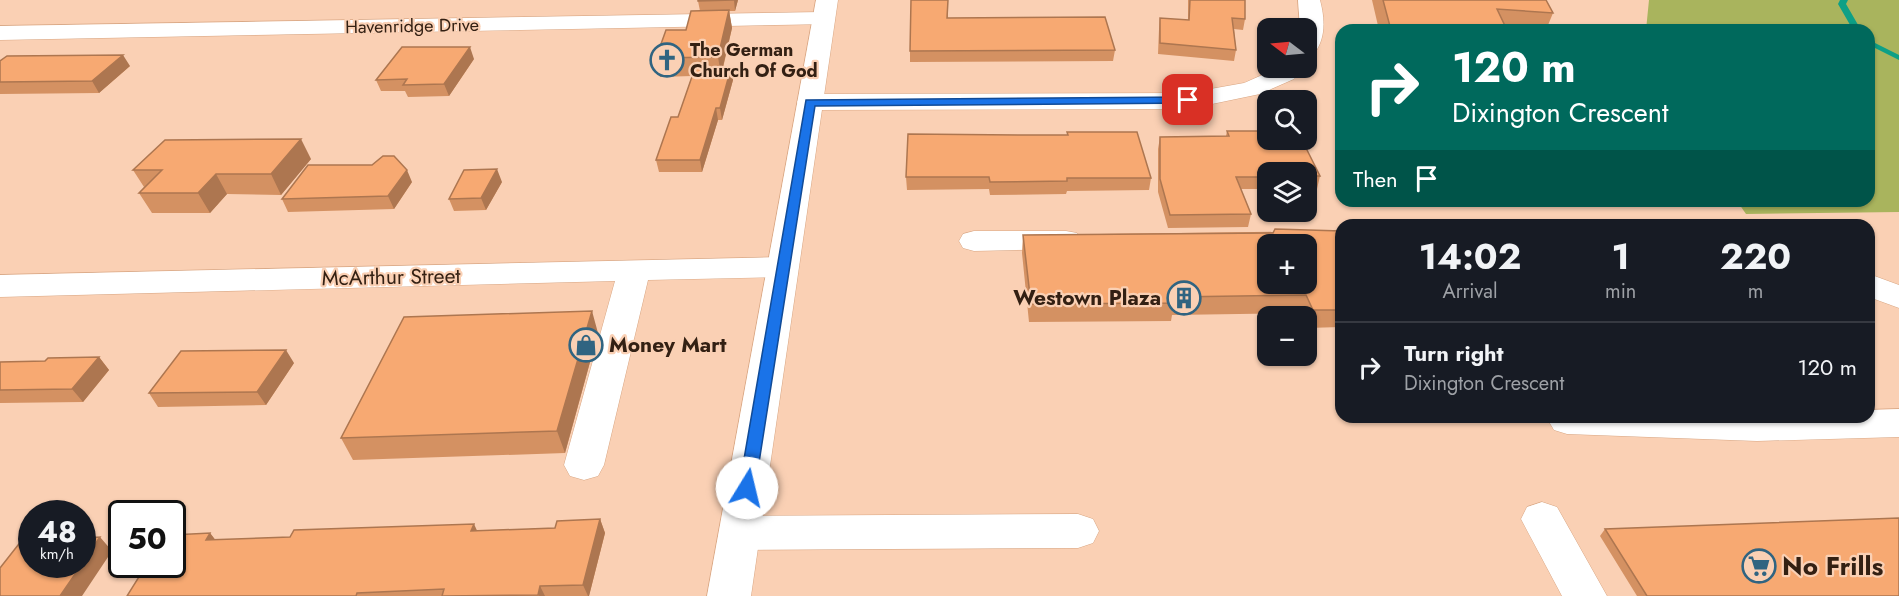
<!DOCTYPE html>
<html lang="en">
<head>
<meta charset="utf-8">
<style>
	body { margin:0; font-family:Jost,sans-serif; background:#20242c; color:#f1f3f6; height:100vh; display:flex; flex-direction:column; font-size:22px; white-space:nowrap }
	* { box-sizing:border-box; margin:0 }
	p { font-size:20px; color:#9ea1a6 }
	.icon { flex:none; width:33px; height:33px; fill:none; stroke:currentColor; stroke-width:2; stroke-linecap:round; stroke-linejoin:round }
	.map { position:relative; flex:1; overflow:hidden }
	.drawer { position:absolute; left:1335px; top:219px; width:540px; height:204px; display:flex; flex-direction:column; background:#171b24; border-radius:18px; box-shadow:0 2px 4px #0004 }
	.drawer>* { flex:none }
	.guide { position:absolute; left:1335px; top:24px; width:540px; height:183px; border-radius:18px; box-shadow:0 2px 4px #0004; background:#00695c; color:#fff; overflow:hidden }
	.needle { width:39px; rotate:286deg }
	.fabs { position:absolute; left:1257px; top:18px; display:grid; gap:12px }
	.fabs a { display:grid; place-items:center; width:60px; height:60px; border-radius:12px; background:#171b24; box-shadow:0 2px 4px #0004; font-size:30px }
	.speed { position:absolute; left:18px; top:500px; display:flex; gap:12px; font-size:30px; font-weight:700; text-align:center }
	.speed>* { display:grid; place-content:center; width:78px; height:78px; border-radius:50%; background:#171b24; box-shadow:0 2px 4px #0004; line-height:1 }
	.speed small { font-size:15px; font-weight:400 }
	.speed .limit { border:3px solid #111; border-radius:9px; background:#fff; color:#111 }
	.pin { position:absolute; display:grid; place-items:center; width:51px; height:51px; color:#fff; margin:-26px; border-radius:12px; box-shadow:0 3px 9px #0006 }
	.me { position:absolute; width:66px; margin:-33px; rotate:9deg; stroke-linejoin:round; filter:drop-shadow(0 0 4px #0008) }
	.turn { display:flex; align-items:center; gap:21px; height:126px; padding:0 18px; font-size:27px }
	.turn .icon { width:78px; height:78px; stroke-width:2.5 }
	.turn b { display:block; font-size:42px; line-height:51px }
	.then { display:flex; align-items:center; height:57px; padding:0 18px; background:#0003; gap:12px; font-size:22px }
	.eta { display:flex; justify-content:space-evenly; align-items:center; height:102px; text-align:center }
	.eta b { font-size:36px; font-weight:700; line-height:42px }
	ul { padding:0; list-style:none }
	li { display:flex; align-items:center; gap:18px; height:90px; padding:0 18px; border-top:2px solid #363941 }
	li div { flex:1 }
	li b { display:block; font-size:22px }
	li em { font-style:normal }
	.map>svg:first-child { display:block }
	.green { fill:#a9b45d }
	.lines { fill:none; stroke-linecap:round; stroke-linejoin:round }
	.stream { fill:#0ea086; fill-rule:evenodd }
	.minor-casing { stroke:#d8a683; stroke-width:1 }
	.major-casing { stroke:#d8a683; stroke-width:1 }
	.minor { fill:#fff; fill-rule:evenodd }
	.major { fill:#fff; fill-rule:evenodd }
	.wall { fill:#d49162 }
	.shaded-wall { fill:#ad7650 }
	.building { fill:#f7a972; stroke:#ad7650; stroke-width:1.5; fill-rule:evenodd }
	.route { fill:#1a73e8; stroke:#114b97; stroke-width:1.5 }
	.labels { text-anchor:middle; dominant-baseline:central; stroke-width:4.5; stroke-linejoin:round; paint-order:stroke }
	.far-street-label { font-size:18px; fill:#332013; stroke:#fad0b4 }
	.far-poi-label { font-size:18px; font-weight:bold; fill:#332013; stroke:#fad0b4; text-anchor:start }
	.street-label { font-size:21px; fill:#332013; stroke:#fad0b4 }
	.poi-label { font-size:21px; font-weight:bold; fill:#332013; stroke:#fad0b4; text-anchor:end }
	.near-poi-label { font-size:26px; font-weight:bold; fill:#332013; stroke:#fad0b4; text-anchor:start }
</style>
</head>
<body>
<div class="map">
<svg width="1899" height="596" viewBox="0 0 1899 596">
	<rect width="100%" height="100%" fill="#fad0b4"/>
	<path class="green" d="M1649 0H1899V212L1746 214 1737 201H1869V30H1646Z"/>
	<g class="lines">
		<path class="stream" d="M1840 0H1848L1846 4 1861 30H1853L1838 4Z
			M1869 40 1899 55V60L1869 45Z"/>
		<g class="minor-casing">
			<path id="minor" d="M1298 0H1320C1325 19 1326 38 1314 54L1306 56V28H1300Z
				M823 12 831 14 834 19 831 24 0 40V26Z
				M1278 68H1304L1294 79 1260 94 1188 109 810 110 801 107 797 102 801 97 810 94 1188 93 1244 83Z
				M974 231H1066L1077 233 1081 240 1077 247 1066 249 974 251 963 248 959 241 963 234Z
				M782 257 793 260 798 267 793 274 782 277 648 280 604 465 598 476 584 480 570 476 564 465 615 281 0 297V275Z
				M1869 274 1899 285V308L1869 297Z
				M1899 409V437L1757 441 1567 434 1554 430 1548 420 1550 417H1869V410Z
				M1542 502 1557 507 1607 596H1562L1521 519 1527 507Z
				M1078 514 1093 519 1099 531 1093 543 1078 548 740 550 725 545 719 533 725 521 740 516Z"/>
		</g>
		<g class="major-casing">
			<path id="major" d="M816 0H838L751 596H707Z"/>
		</g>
		<use href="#minor" class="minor"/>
		<use href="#major" class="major"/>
	</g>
	<path class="wall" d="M738 0 735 11H729L732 28 723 68 733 80 722 120H718L702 172H659L656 160 678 117 692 76 660 77 656 58 686 30 700 11 698 1Z
		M948 0V18L1115 50 1113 61 910 62V51Z
		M1188 0H1245V19L1243 30 1234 29 1236 50 1234 61 1158 54 1159 29 1160 18 1188 20Z
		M1372 0H1546L1553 13 1546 30H1379Z
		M474 59 449 96 408 97 405 91H381L376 80Z
		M0 61 130 66 99 93 0 94Z
		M1227 131 1320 176 1317 189H1306V172H1268V189H1241L1251 214 1248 227 1168 228 1158 192V149L1160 137 1226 136Z
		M1067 132 1151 178 1149 190 1067 191 1066 194 990 195 989 189 907 190 906 177 1027 135H1067Z
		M311 159 281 195 227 194 210 213H152L139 193 144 187 133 170Z
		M412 182 394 209 288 212 282 199Z
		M502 182 486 210 454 211 449 199Z
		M1341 231V327L1307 328 1306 316H1302L1301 313 1172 315 1171 321 1029 322 1022 253 1023 235Z
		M598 333 565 453 353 460 341 438Z
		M99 357 109 370 83 402 0 403V362L45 361Z
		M294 363 266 405 158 407 149 393Z
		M600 519 605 533 589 596H127L210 533 215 540 555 528Z
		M1605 529 1899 596H1637L1600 536Z"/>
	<path class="shaded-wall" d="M734 0H738L735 11Z
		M729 10 732 28 721 75 718 57Z
		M470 47 474 59 449 96 444 84Z
		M123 55 130 66 99 93 92 81Z
		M731 68 733 80 722 120 720 108Z
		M716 108 718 120 702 172 700 160Z
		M301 139 311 159 281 195 271 174Z
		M497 169 502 182 486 210 481 198Z
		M407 170 412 182 394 209 388 196Z
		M216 174 227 194 210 213 198 193Z
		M592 311 598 333 565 453 557 431Z
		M286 350 294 363 266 405 257 392Z
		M99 357 109 370 83 402 72 389Z
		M600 519 605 533 589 596H588L583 585Z
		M474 524 480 537 471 531Z
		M210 533 221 547 206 540Z
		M100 537 112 551 82 596H60Z
		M540 586 545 596H539L538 595Z"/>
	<path class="building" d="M698 0H734L698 1Z
		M911 0H948L947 18 1105 17 1115 50 910 51Z
		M1190 0H1245V19L1232 18 1236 50 1160 43V18L1189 20Z
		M1383 0H1546L1553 13 1497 9 1507 30H1391Z
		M729 10 718 57 656 58 666 30H686L691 11Z
		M402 47H470L444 84 403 85 407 79 376 80Z
		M123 55 92 81 0 82V61L7 56Z
		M695 68H731L720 108H716L700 160H656L671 117H678Z
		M1227 131H1268V140H1302L1320 176H1306V172H1268V177H1236L1251 214 1170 215 1160 179V137L1229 136Z
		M1067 132H1137L1151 178H1067V181L990 182 989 177H906L908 134 1027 135H1068Z
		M301 139 271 174H216L198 193H139L162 170H133L165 140Z
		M383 156H394L407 170 388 196 282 199 308 165H372Z
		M497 169 481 198 449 199 464 170Z
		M1525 223 1526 225H1349Z
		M1275 229 1341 231V310H1313L1306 295 1173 297 1174 303 1031 304 1023 235 1273 233ZM1268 244H1306V284H1268Z
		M592 311 557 431 341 438 404 317Z
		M286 350 257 392 149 393 181 351Z
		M99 357 72 389 0 390V362L45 361 48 358Z
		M1899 518V596H1647L1605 529Z
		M600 519 583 585 540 586 538 595 442 596 444 589 357 593 356 596H127L147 564H172V535L210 533 206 540 290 537 294 530 474 524 471 531 555 528 557 521Z
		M100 537 82 563V538Z
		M22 540H32V564H82L60 596H0V568Z"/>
	<path class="route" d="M1188 97 1194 100 1192 103 815 106 755 488 753 493H741L739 488 806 100Z"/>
	<defs>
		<g id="church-ring" transform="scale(1.725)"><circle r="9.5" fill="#fad0b4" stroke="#306481" stroke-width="1.5"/><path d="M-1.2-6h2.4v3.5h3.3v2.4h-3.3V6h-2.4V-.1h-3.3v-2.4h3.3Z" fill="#306481"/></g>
		<g id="building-ring" transform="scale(1.725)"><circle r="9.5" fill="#fad0b4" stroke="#306481" stroke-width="1.5"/><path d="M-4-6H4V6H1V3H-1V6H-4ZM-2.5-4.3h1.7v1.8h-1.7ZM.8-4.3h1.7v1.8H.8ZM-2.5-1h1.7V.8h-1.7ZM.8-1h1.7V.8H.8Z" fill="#306481"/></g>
		<g id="shop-ring" transform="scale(1.725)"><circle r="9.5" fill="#fad0b4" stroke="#306481" stroke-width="1.5"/><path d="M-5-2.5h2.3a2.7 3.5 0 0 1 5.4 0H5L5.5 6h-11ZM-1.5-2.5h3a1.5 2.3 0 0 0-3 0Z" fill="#306481"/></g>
		<g id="supermarket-ring" transform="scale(1.725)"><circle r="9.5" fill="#fad0b4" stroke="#306481" stroke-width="1.5"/><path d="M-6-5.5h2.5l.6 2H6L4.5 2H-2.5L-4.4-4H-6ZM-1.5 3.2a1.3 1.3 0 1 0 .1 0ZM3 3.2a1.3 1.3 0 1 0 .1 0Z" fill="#306481"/></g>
	</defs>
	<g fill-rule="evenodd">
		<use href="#church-ring" x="667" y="60"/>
		<use href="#building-ring" x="1184" y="298"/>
		<use href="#shop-ring" x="586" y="345"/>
		<use href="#supermarket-ring" x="1759" y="566"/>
	</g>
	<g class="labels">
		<g class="far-street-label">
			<text transform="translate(412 26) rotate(-1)">Havenridge Drive</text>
		</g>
		<g class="far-poi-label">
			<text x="690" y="50">The German<tspan x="690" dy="21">Church Of God</tspan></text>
		</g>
		<g class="street-label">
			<text transform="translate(391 277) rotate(-1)">McArthur Street</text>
		</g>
		<g class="poi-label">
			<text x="1161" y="298">Westown Plaza</text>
			<text x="609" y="345" text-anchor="start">Money Mart</text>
		</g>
		<g class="near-poi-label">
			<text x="1782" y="566">No Frills</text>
		</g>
	</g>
</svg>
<div class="fabs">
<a><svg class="needle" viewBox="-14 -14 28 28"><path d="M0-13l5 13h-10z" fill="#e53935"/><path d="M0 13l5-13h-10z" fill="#9ea1a6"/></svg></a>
<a><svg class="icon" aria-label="search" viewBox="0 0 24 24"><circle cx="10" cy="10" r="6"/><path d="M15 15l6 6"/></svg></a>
<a><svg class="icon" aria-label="layers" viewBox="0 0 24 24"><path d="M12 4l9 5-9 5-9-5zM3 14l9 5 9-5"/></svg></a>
<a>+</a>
<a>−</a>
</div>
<div class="speed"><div>48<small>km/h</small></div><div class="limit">50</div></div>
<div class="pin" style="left:1188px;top:100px;background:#d93025"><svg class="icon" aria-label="arrive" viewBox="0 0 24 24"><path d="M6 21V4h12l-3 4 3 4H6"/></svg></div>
<svg class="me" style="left:747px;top:488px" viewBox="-20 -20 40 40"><circle r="19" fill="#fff"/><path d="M0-13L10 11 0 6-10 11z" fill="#1a73e8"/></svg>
<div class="guide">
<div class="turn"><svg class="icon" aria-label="right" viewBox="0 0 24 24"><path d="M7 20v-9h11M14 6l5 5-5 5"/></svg><div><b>120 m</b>Dixington Crescent</div></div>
<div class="then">Then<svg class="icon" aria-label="arrive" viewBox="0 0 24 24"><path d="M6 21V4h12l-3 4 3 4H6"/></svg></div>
</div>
<section class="drawer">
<div class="eta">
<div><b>14:02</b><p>Arrival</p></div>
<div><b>1</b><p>min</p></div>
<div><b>220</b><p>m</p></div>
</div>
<ul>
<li><svg class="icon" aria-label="right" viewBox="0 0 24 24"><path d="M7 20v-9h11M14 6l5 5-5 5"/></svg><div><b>Turn right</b><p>Dixington Crescent</p></div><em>120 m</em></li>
</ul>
</section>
</div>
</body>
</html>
